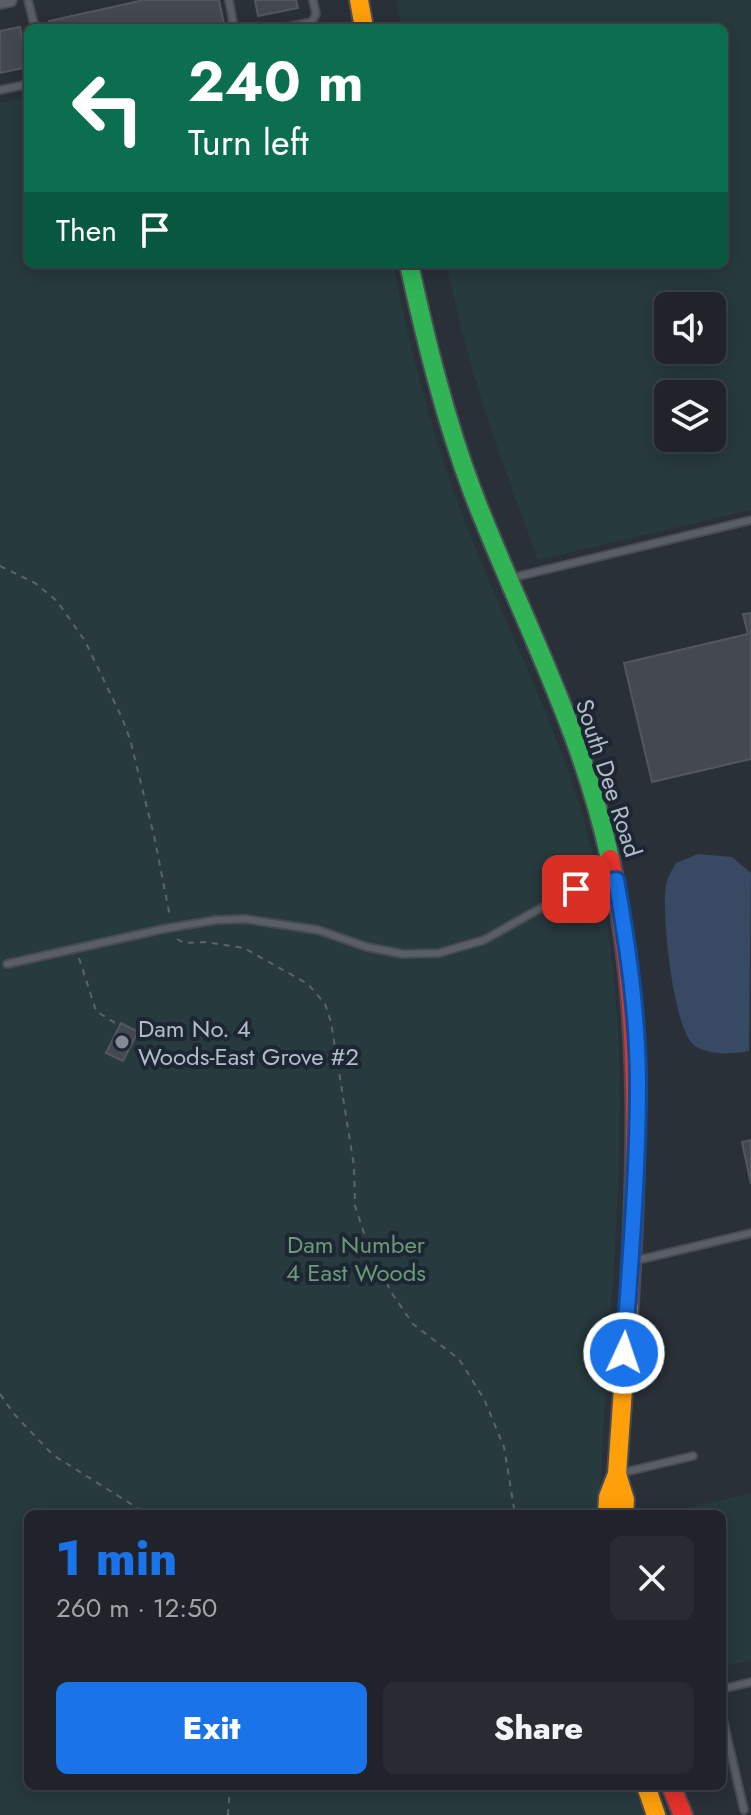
<!DOCTYPE html>
<html lang="en">
<head>
<meta charset="utf-8">
<style>
	body { margin:0; font-family:Jost,sans-serif; background:#282c32; color:#f1f3f6; height:100vh; display:flex; flex-direction:column; font-size:30px; white-space:nowrap }
	* { box-sizing:border-box; margin:0 }
	p { font-size:26px; color:#a2a4a8 }
	.icon { flex:none; width:44px; height:44px; fill:none; stroke:currentColor; stroke-width:2; stroke-linecap:round; stroke-linejoin:round }
	.map { position:relative; flex:1; overflow:hidden }
	.side { position:absolute; left:24px; top:1510px; width:702px; height:280px; display:flex; flex-direction:column; background:#20242a; border-radius:12px; box-shadow:0 4px 20px #0003,0 0 0 2px #3d4147 }
	.side>* { flex:none }
	.guide { position:absolute; left:24px; top:24px; width:704px; height:244px; border-radius:12px; box-shadow:0 4px 20px #0003,0 0 0 2px #3d4147; background:#0b6e4f; color:#fff; overflow:hidden }
	.controls { position:absolute; left:654px; top:292px; display:grid; gap:16px }
	.controls a { display:grid; place-items:center; width:72px; height:72px; border-radius:12px; background:#20242a; box-shadow:0 4px 20px #0003,0 0 0 2px #3d4147; font-size:40px }
	.pin { position:absolute; display:grid; place-items:center; width:68px; height:68px; color:#fff; margin:-34px; border-radius:16px; box-shadow:0 4px 12px #0006 }
	.me { position:absolute; width:88px; margin:-44px; rotate:3deg; stroke-linejoin:round; filter:drop-shadow(0 0 6px #0008) }
	.turn { display:flex; align-items:center; gap:28px; height:168px; padding:0 32px; font-size:36px }
	.turn .icon { width:104px; height:104px; stroke-width:2.5 }
	.turn b { display:block; font-size:56px; line-height:68px }
	.then { display:flex; align-items:center; height:76px; padding:0 32px; background:#0003; gap:16px; font-size:30px }
	.round { display:grid; place-items:center; flex:none; width:84px; height:84px; border-radius:12px; background:#282c32 }
	.overview { display:flex; align-items:center; justify-content:space-between; height:136px; padding:0 32px }
	h1 { font-size:48px; font-weight:800; line-height:60px; color:#1a73e8 }
	.primary-button { display:flex; gap:16px; margin-top:auto; padding:16px 32px }
	.primary-button a { flex:1; height:92px; border-radius:12px; background:#1a73e8; color:#fff; font-size:32px; font-weight:800; line-height:92px; text-align:center }
	.primary-button a+a { background:#282c32; color:#f1f3f6 }
	.map>svg:first-child { display:block }
	.green { fill:#273a3e; fill-rule:evenodd }
	.water { fill:#384963 }
	.building { fill:#444950; stroke:#52575f; stroke-width:2 }
	.lines { fill:none; stroke-linecap:round; stroke-linejoin:round }
	.lane-casing { stroke:#484c53; stroke-width:10 }
	.street-casing { stroke:#484c53; stroke-width:16 }
	.fast-casing { stroke:#484c53; stroke-width:22 }
	.slow-casing { stroke:#484c53; stroke-width:22 }
	.jam-casing { stroke:#484c53; stroke-width:22 }
	.path { stroke:#5d636a; stroke-width:2; stroke-dasharray:6 6; stroke-linecap:butt }
	.lane { stroke:#5a5e66; stroke-width:6 }
	.street { stroke:#5a5e66; stroke-width:12 }
	.fast { stroke:#30b455; stroke-width:18 }
	.slow { stroke:#ff9f0a; stroke-width:18 }
	.jam { stroke:#e5322d; stroke-width:18 }
	.route-casing { stroke:#114b97; stroke-width:20 }
	.route { stroke:#1a73e8; stroke-width:14 }
	.poi-dot { fill:#848b96; stroke:#1d2633; stroke-width:3 }
	.labels { text-anchor:middle; dominant-baseline:central; stroke-width:8; stroke-linejoin:round; paint-order:stroke }
	.street-label { font-size:24px; fill:#b4bcc9; stroke:#1d2633 }
	.poi-label { font-size:24px; fill:#b4bcc9; stroke:#1d2633; text-anchor:start }
	.park-label { font-size:24px; fill:#6b9a76; stroke:#1d2633 }
</style>
</head>
<body>
<div class="map">
<svg width="751" height="1815" viewBox="0 0 751 1815">
	<rect width="100%" height="100%" fill="#2a3038"/>
	<path class="green" d="M397 0H751V510L538 560C502 462 466 367 447 264H724V28H402ZM668 306H712V350H668ZM668 394H712V438H668Z
		M28 97V264H393C411 353 433 440 466 525 507 630 560 729 589 838 648 1059 605 1289 600 1514H28V1786H636L647 1815H0V103Z
		M751 1493V1660L722 1667V1514H662Z"/>
	<path class="water" d="M698 854 732 857 751 873 749 1051C732 1054 711 1056 695 1046 673 1032 661 910 666 885 668 876 672 870 676 863Z"/>
	<path class="building" d="M144 0H219L224 24 204 28H50L49 21Z
		M255 0H296L298 8 258 16Z
		M20 27 28 67 0 73V31Z
		M751 613V759L652 782 624 663 748 634 743 614Z
		M121 1023 138 1032 123 1061 106 1053Z
		M751 1140V1184L742 1142Z"/>
	<g class="lines">
		<g class="lane-casing">
			<path id="lane" d="M28 0 35 28
				M229 0 234 28
				M282 28 312 22 316 14 313 0
				M0 90 28 84
				M511 578 751 520
				M7 964 163 929 216 920 245 919 318 930 367 947 403 954 439 953 484 940 573 890 612 880
				M634 1261 751 1233
				M621 1473 693 1456
				M722 1689 751 1682
				M722 1715 744 1810"/>
		</g>
		<g class="street-casing">
			<path id="street" d="M0 2 10 0"/>
		</g>
		<g class="fast-casing">
			<path id="fast" d="M409 264C426 341 445 419 473 493 520 615 583 731 610 859"/>
		</g>
		<g class="slow-casing">
			<path id="slow" d="M359 0 364 28
				M617 1474 625 1500 624 1514
				M607 1514 608 1497 617 1474 629 1303
				M646 1786 656 1815"/>
		</g>
		<g class="jam-casing">
			<path id="jam" d="M610 859C642 1006 638 1154 629 1303
				M671 1786 683 1815"/>
		</g>
		<path class="path" d="M0 566 35 583 57 601 85 641 122 718 130 739 155 840 170 917
			M177 939 184 943 205 942 244 948 308 984 325 1004 331 1022 354 1166 355 1206 367 1242 391 1292 413 1324 459 1359 484 1399 504 1447 515 1514
			M79 958 96 1011 120 1026
			M0 1394 14 1414 53 1455 147 1514
			M228 1815 230 1786"/>
		<use href="#lane" class="lane"/>
		<use href="#street" class="street"/>
		<use href="#fast" class="fast"/>
		<use href="#slow" class="slow"/>
		<use href="#jam" class="jam"/>
	</g>
	<g class="lines">
		<g class="route-casing">
			<path id="route" d="M576 889 616 880C628 948 638 1016 638 1085 638 1174 630 1264 624 1353"/>
		</g>
		<use href="#route" class="route"/>
	</g>
	<circle class="poi-dot" cx="122" cy="1042" r="8"/>
	<g class="labels">
		<g class="street-label">
			<text transform="translate(609 778) rotate(72)">South Dee Road</text>
		</g>
		<g class="poi-label">
			<text x="138" y="1028">Dam No. 4<tspan x="138" dy="28">Woods-East Grove #2</tspan></text>
		</g>
		<g class="park-label">
			<text x="356" y="1244">Dam Number<tspan x="356" dy="28">4 East Woods</tspan></text>
		</g>
	</g>
</svg>
<div class="controls">
<a><svg class="icon" aria-label="sound" viewBox="0 0 24 24"><path d="M4 9h4l5-4v14l-5-4H4zM17 9q2 3 0 6"/></svg></a>
<a><svg class="icon" aria-label="layers" viewBox="0 0 24 24"><path d="M12 4l9 5-9 5-9-5zM3 14l9 5 9-5"/></svg></a>
</div>
<div class="pin" style="left:576px;top:889px;background:#d93025"><svg class="icon" aria-label="arrive" viewBox="0 0 24 24"><path d="M6 21V4h12l-3 4 3 4H6"/></svg></div>
<svg class="me" style="left:624px;top:1353px" viewBox="-20 -20 40 40"><circle r="17" fill="#1a73e8" stroke="#fff" stroke-width="3"/><path d="M0-11L8 9 0 5-8 9z" fill="#fff"/></svg>
<div class="guide">
<div class="turn"><svg class="icon" aria-label="left" viewBox="0 0 24 24"><path d="M17 20v-9H6M10 6l-5 5 5 5"/></svg><div><b>240 m</b>Turn left</div></div>
<div class="then">Then<svg class="icon" aria-label="arrive" viewBox="0 0 24 24"><path d="M6 21V4h12l-3 4 3 4H6"/></svg></div>
</div>
<section class="side">
<div class="overview"><div><h1>1 min</h1><p>260 m · 12:50</p></div><a class="round"><svg class="icon" aria-label="close" viewBox="0 0 24 24"><path d="M6 6l12 12M18 6L6 18"/></svg></a></div>
<div class="primary-button"><a>Exit</a><a>Share</a></div>
</section>
</div>
</body>
</html>
